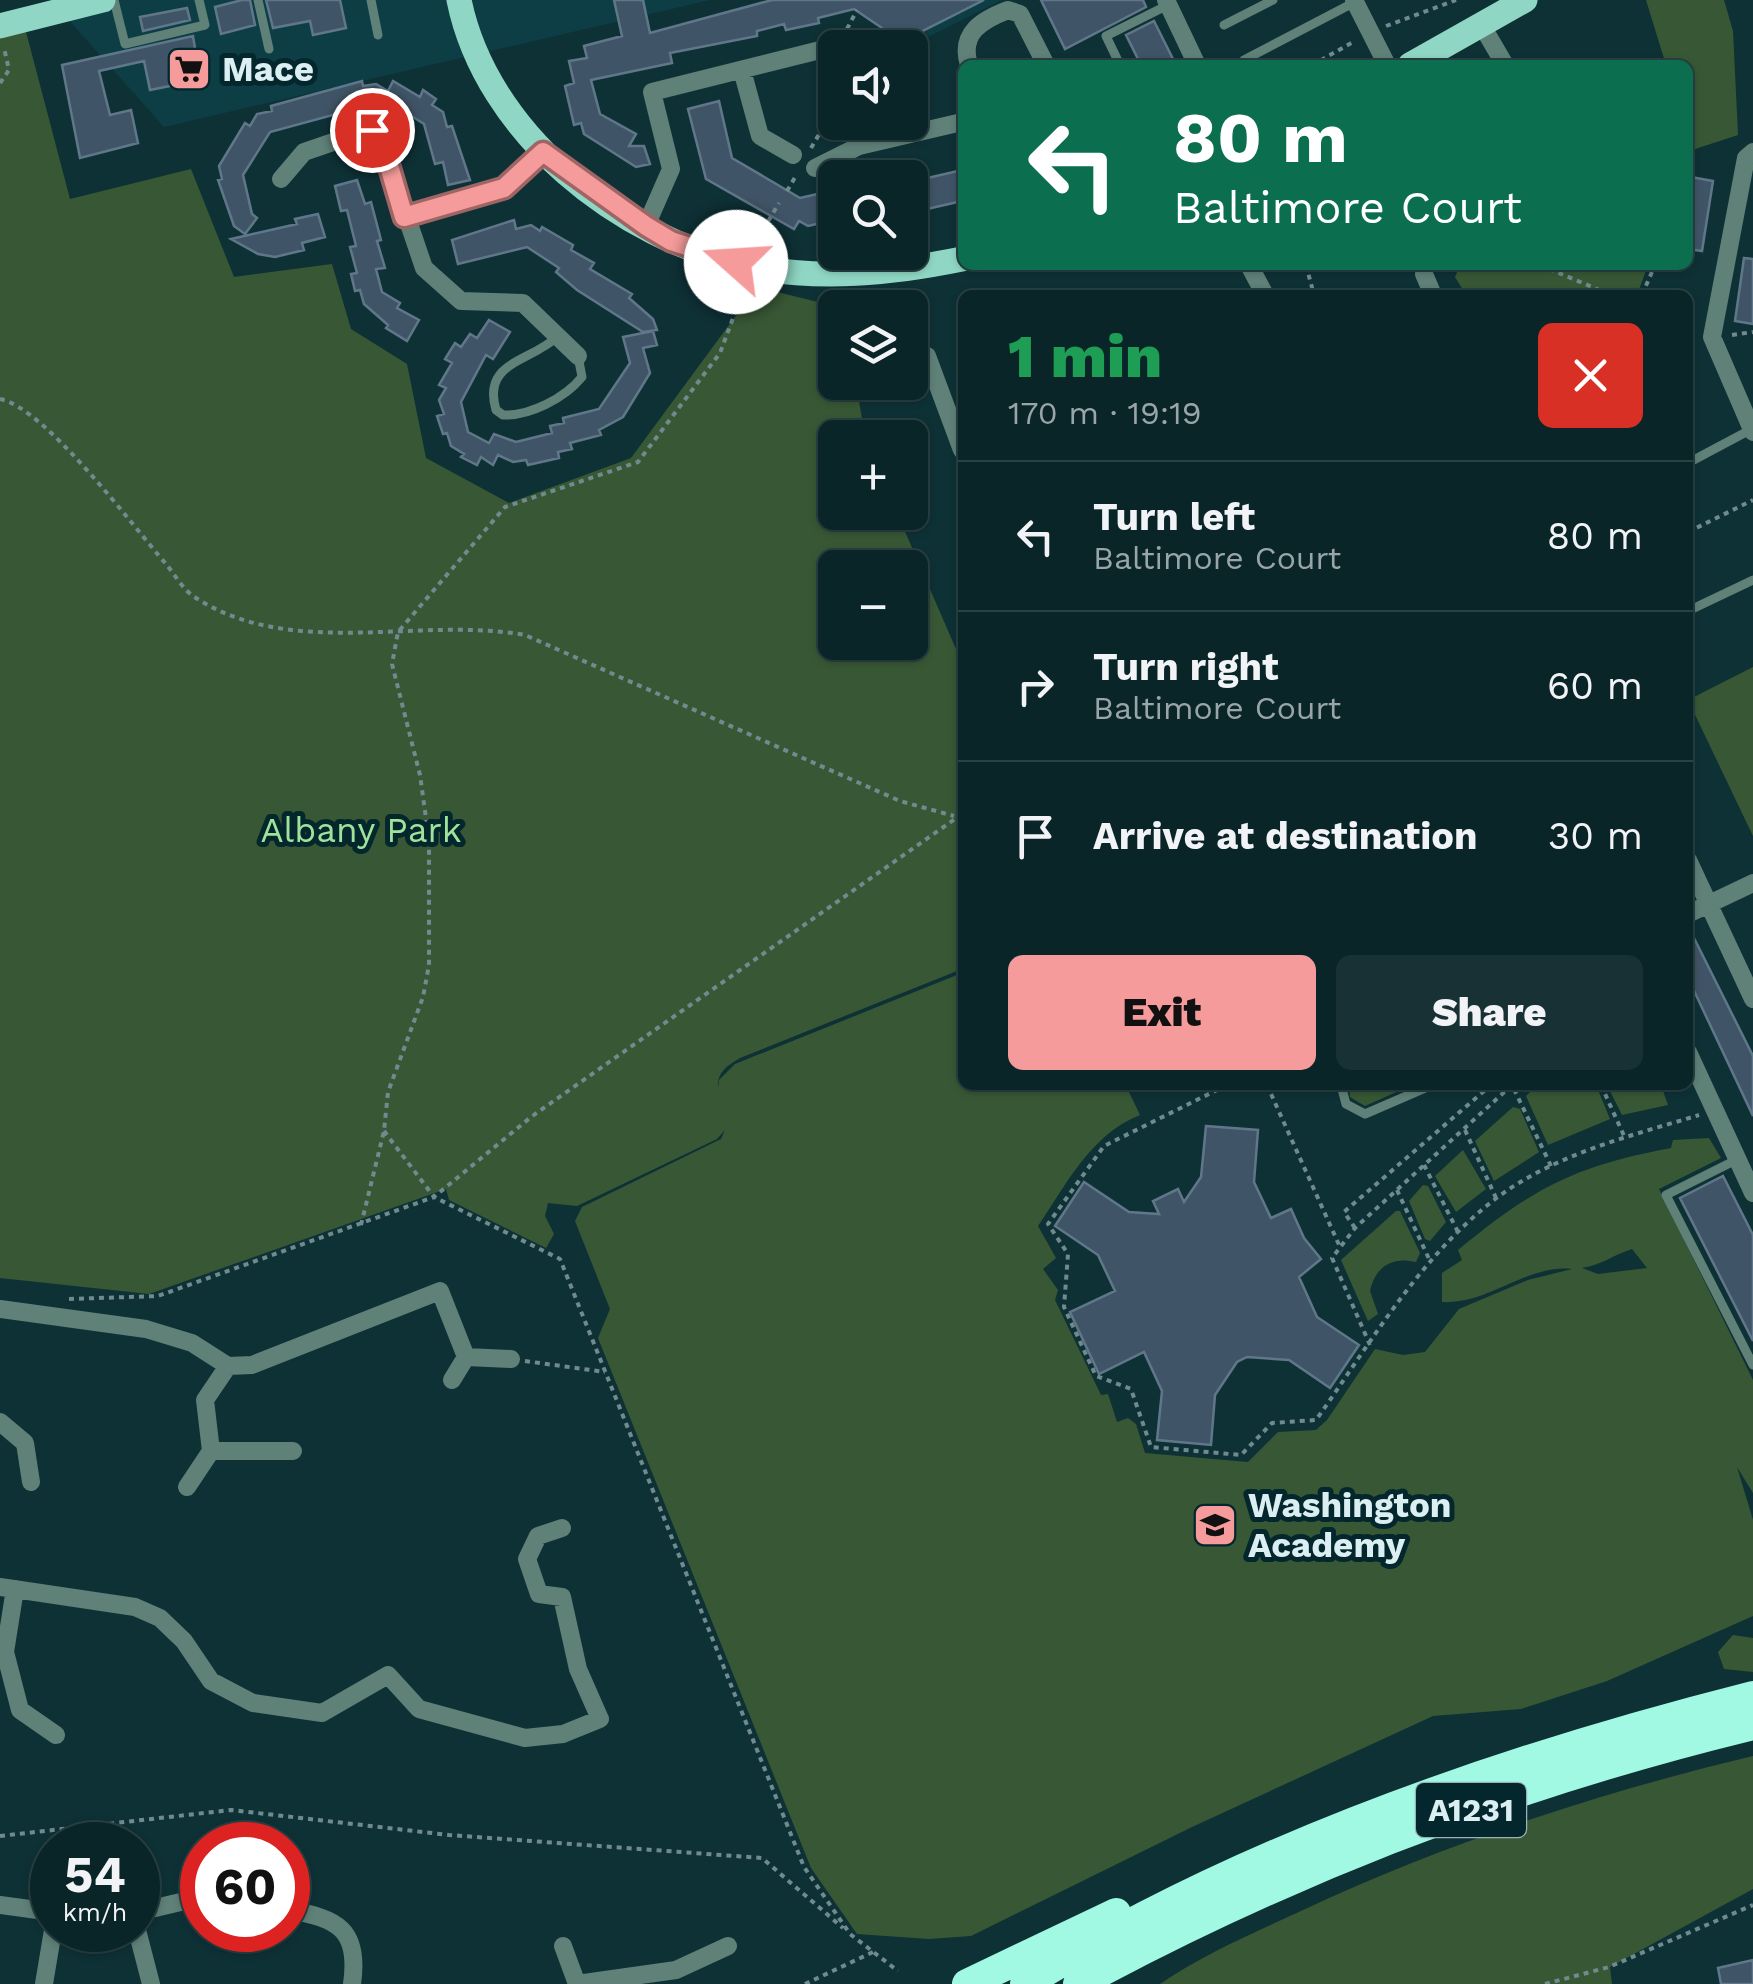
<!DOCTYPE html>
<html lang="en">
<head>
<meta charset="utf-8">
<style>
	body { margin:0; font-family:"Work Sans",sans-serif; background:#183134; color:#f1f3f6; height:100vh; display:flex; flex-direction:column; font-size:38px; white-space:nowrap }
	* { box-sizing:border-box; margin:0 }
	p { font-size:32px; color:#99a5a8 }
	.icon { flex:none; width:55px; height:55px; fill:none; stroke:currentColor; stroke-width:2; stroke-linecap:round; stroke-linejoin:round }
	.map { position:relative; flex:1; overflow:hidden }
	.side { position:absolute; left:958px; top:290px; width:735px; height:800px; display:flex; flex-direction:column; background:#0a2528; border-radius:15px; box-shadow:0 2px 8px #0004,0 0 0 2px #2a4245 }
	.side>* { flex:none }
	.hud { position:absolute; left:958px; top:60px; width:735px; height:210px; border-radius:15px; box-shadow:0 2px 8px #0004,0 0 0 2px #2a4245; background:#0b6e4f; color:#fff; overflow:hidden }
	.tools { position:absolute; left:818px; top:30px; display:grid; gap:20px }
	.tools a { display:grid; place-items:center; width:110px; height:110px; border-radius:15px; background:#0a2528; box-shadow:0 2px 8px #0004,0 0 0 2px #2a4245; font-size:50px }
	.speed { position:absolute; left:30px; top:1822px; display:flex; gap:20px; font-size:50px; font-weight:700; text-align:center }
	.speed>* { display:grid; place-content:center; width:130px; height:130px; border-radius:50%; background:#0a2528; box-shadow:0 2px 8px #0004,0 0 0 2px #2a4245; line-height:1 }
	.speed small { font-size:25px; font-weight:400 }
	.speed .limit { border:15px solid #d22; background:#fff; color:#111 }
	.pin { position:absolute; display:grid; place-items:center; width:85px; height:85px; color:#fff; margin:-42px; border:5px solid #fff; border-radius:50%; box-shadow:0 2px 10px #0007 }
	.me { position:absolute; width:110px; margin:-55px; rotate:289deg; stroke-linejoin:round; filter:drop-shadow(0 0 8px #0008) }
	.turn { display:flex; align-items:center; gap:35px; height:210px; padding:0 50px; font-size:45px }
	.turn .icon { width:130px; height:130px; stroke-width:2.5 }
	.turn b { display:block; font-size:70px; line-height:85px }
	.round { display:grid; place-items:center; flex:none; width:105px; height:105px; border-radius:15px; background:#183134 }
	.head { display:flex; align-items:center; justify-content:space-between; height:170px; padding:0 50px }
	h1 { font-size:60px; font-weight:800; line-height:75px; color:#1e9e55 }
	.primary-button { display:flex; gap:20px; margin-top:auto; padding:20px 50px }
	.primary-button a { flex:1; height:115px; border-radius:15px; background:#f59b9b; color:#111; font-size:40px; font-weight:800; line-height:115px; text-align:center }
	.primary-button a+a { background:#183134; color:#f1f3f6 }
	ul { padding:0; list-style:none }
	li { display:flex; align-items:center; gap:30px; height:150px; padding:0 50px; border-top:2px solid #2a4245 }
	li div { flex:1 }
	li b { display:block; font-size:38px }
	li em { font-style:normal }
	.map>svg:first-child { display:block }
	.built { fill:#0d3e45 }
	.green { fill:#385835; fill-rule:evenodd }
	.building { fill:#3f5466; stroke:#60778a; stroke-width:2.5 }
	.lines { fill:none; stroke-linecap:round; stroke-linejoin:round }
	.path { stroke:#708b8f; stroke-width:4; stroke-dasharray:5 5; stroke-linecap:butt }
	.lane { stroke:#5f8178; stroke-width:9 }
	.street { stroke:#5f8178; stroke-width:18 }
	.primary { stroke:#8fd7c4; stroke-width:25 }
	.highway { stroke:#a1f9e3; stroke-width:30 }
	.route-casing { stroke:#9f6565; stroke-width:25 }
	.route { stroke:#f59b9b; stroke-width:18 }
	.labels { text-anchor:middle; dominant-baseline:central; stroke-width:10; stroke-linejoin:round; paint-order:stroke }
	.shield { fill:#03272c; stroke:#9ab2b6; stroke-width:2.5 }
	.shield-label { font-size:32px; font-weight:bold; fill:#dbeef1 }
	.poi-label { font-size:35px; font-weight:bold; fill:#dbeef1; stroke:#03272c; text-anchor:start }
	.park-label { font-size:35px; fill:#9fe39a; stroke:#03272c }
</style>
</head>
<body>
<div class="map">
<svg width="1753" height="1984" viewBox="0 0 1753 1984">
	<rect width="100%" height="100%" fill="#0e3136"/>
	<path class="built" d="M51 0H710L164 127Z
		M901 0H1002L922 40Z"/>
	<path class="green" d="M1646 0H1724L1733 31 1738 135 1692 150 1688 134V65H1666Z
		M25 28 70 199 191 169 234 277 332 264 351 329 407 364 426 458 509 503 631 458 757 287 838 307 835 382 856 383 865 437 835 438V512L897 513 962 663V969L740 1058C727 1066 717 1072 718 1088L719 1080 735 1064 962 973V1085H1137L1128 1090 1140 1115C1091 1134 1066 1185 1038 1226L1056 1258 1043 1269 1058 1290 1055 1300 1101 1395 1108 1394 1117 1422 1128 1418 1136 1424 1145 1453 1248 1462 1278 1432 1316 1430 1327 1420 1375 1349 1403 1355 1425 1352 1459 1309 1528 1280 1572 1269C1526 1264 1489 1305 1442 1302V1273L1462 1260 1458 1250C1533 1188 1575 1166 1671 1148L1673 1140 1709 1138 1721 1158 1659 1189 1753 1380V1493L1737 1467 1753 1520V1616L1607 1681 1521 1709 1433 1716 1192 1827 971 1936 929 1939 857 1934 811 1868 598 1338 610 1309 575 1221 582 1207 721 1139 725 1130 717 1139 577 1206 548 1203 545 1216 554 1234 546 1248 449 1200 446 1189 149 1294 0 1278V35ZM835 568H910V642H835ZM1632 1249 1647 1268 1598 1274 1582 1268C1602 1265 1613 1255 1632 1249Z
		M1460 265H1648L1637 295H1466L1455 277Z
		M1753 667V836L1688 700Z
		M1349 1085H1412L1365 1106 1350 1097Z
		M1537 1085H1596L1610 1119 1548 1145 1526 1096Z
		M1607 1085H1661L1668 1105 1622 1115Z
		M1513 1107 1520 1109 1539 1152 1494 1181 1475 1141Z
		M1463 1150 1486 1189 1456 1212 1435 1176Z
		M1423 1185 1428 1186 1446 1222 1430 1241 1425 1239 1409 1201Z
		M1396 1211H1400L1420 1253 1416 1262C1392 1256 1375 1267 1370 1291L1378 1314 1368 1321 1341 1260Z
		M1733 1635 1753 1638V1672L1724 1669 1718 1652Z
		M1753 1756V1889L1610 1967 1612 1984H1160C1204 1954 1253 1933 1301 1911 1446 1843 1598 1793 1753 1756Z"/>
	<path class="building" d="M242 0H250L255 25 221 34 215 7Z
		M266 0H340L346 28 313 35 310 21 273 28Z
		M614 0H643L650 33 772 0H984L909 38 912 48H886L882 28 854 9 818 18 819 23 786 30 784 24 757 31V36L670 53 672 63 591 80 600 114 636 134 629 146H644L650 164 636 167 584 134 581 123 574 125 565 86 574 83 569 61 587 58 584 46 622 36Z
		M1041 0H1143L1146 7 1065 49Z
		M187 8 190 20 143 31 140 17Z
		M1154 21 1176 65H1141L1126 35Z
		M193 36 200 80 150 90 144 61 99 71 110 115 131 110 138 143 80 158 62 65Z
		M362 81 363 86 376 84 388 91 393 81 420 97 423 90 436 99 432 105 443 112 447 127 452 126 470 180 448 185 443 162 435 164 424 124 399 108 394 117 373 104 270 132 243 175 252 214 257 218 245 234 234 226 218 180 222 179 219 166 245 123 250 126 257 114 272 111 271 106Z
		M719 101 732 158 800 198 835 190V220L808 226 799 221 794 229 706 179 688 109Z
		M962 170V201L910 213V182Z
		M1691 177 1713 181 1702 251 1688 249Z
		M357 180 365 204 371 202 381 240 377 241 385 268 376 269 382 292 400 303 397 308 419 320 407 341 386 328 388 325 364 304 360 290 355 291 351 274 357 273 350 247 356 246 347 210 341 211 335 186Z
		M318 214 325 237 302 243 304 250 275 257 258 254 231 239 297 224 295 219Z
		M514 220 516 229 531 225 540 231 542 227 573 245 571 250 594 263 590 269 632 294 629 298 653 319 657 330 643 332 577 290 556 272 559 268 527 247 458 264 452 240Z
		M1744 258 1753 259V324L1735 321Z
		M489 320 510 332 493 359 486 355 461 402 468 432 489 443 494 434 516 442 552 433 550 426 564 423 563 418 599 409 630 363 623 337 653 331 657 345 643 348 650 373 623 417 599 430 601 435 570 443 572 449 558 452 559 458 528 465 526 460 513 462 498 455 493 465 481 457 477 465 461 457 464 454 451 446 447 433 443 434 437 416 444 414 439 400 446 388 439 385 452 363 445 359 455 343 461 347 470 334 477 338Z
		M1688 926 1753 1056V1116L1688 978Z
		M1206 1126 1258 1130 1254 1182 1271 1218 1291 1209 1304 1238 1321 1259 1299 1277 1317 1317 1359 1345 1330 1388 1289 1360 1247 1357 1237 1362 1215 1395 1211 1445 1157 1440 1162 1391 1144 1352 1099 1374 1070 1312 1115 1291 1098 1255 1055 1226 1084 1182 1129 1212 1159 1214 1153 1201 1178 1189 1184 1202 1201 1177Z
		M1723 1176 1753 1235V1341L1680 1198Z
		M1753 1960V1984H1721L1718 1968Z"/>
	<g class="lines">
		<path class="path" d="M1386 26 1456 0
			M847 29 857 10
			M1312 65 1355 41
			M0 83 9 70 4 48
			M811 148 824 126 835 71
			M787 191 797 174
			M753 247 779 203
			M1306 265 1314 295
			M1540 265 1611 295
			M1642 295 1655 265
			M1732 335 1753 332
			M0 399C45 408 132 525 166 564 175 575 184 591 196 598 293 660 418 616 525 635L900 801 954 816
			M1688 532 1753 500
			M1227 1085 1104 1146 1048 1224 1068 1254 1064 1307 1096 1376 1131 1389 1151 1447 1241 1455 1272 1423 1316 1420C1370 1344 1419 1258 1494 1200 1552 1155 1630 1136 1699 1115
			M1267 1085 1340 1247
			M1601 1085 1625 1138
			M1465 1130 1496 1198
			M384 1131 434 1197 560 1259 804 1867 850 1934 898 1971
			M1424 1165 1458 1232
			M1397 1190 1430 1261
			M361 1225 384 1131 388 1092 423 997 429 965V840L420 775 392 664 398 632 505 507 638 462 720 353 745 286
			M1355 1228 1344 1212 1491 1085
			M69 1299 158 1296 434 1197 531 1117 962 814
			M1370 1345 1332 1258 1355 1228 1512 1085 1551 1166
			M525 1361 605 1372
			M0 1836 231 1810 449 1835 762 1858 843 1928
			M805 1984 873 1952
			M1545 1984 1609 1967 1753 1905"/>
		<path class="lane" d="M114 0 125 44 205 25 199 0
			M258 0 269 49
			M371 0 378 35
			M1224 25 1273 0
			M1244 60 1355 2
			M1120 65 1106 36 1168 5
			M557 337C528 363 482 362 496 410L503 415C530 416 565 398 582 377L578 356
			M1688 463 1752 429
			M1688 611 1753 580
			M1341 1085 1346 1104 1365 1114 1432 1085
			M1736 1160 1666 1195 1753 1365"/>
		<path class="street" d="M1166 0 1197 65
			M1354 0 1387 65
			M1481 24 1505 65
			M854 48V46
			M969 65C959 33 982 20 1008 10L1020 14 1046 65
			M742 70 760 136 793 155
			M856 122 859 146 962 122
			M1753 152 1746 158 1712 337 1753 432
			M815 168 859 146
			M281 179 304 152 371 129 387 159 424 268 461 301 523 303 578 356
			M404 217 504 188 543 152
			M646 226 671 169 652 92 828 48
			M1249 265 1265 295
			M1424 274 1433 295
			M927 356 962 450
			M1688 860 1753 999
			M1688 914 1753 883
			M1688 1052 1753 1193
			M0 1309 146 1329 192 1343 228 1366 252 1365 440 1291 466 1357
			M452 1380 466 1357 511 1359
			M0 1422 25 1443 31 1482
			M211 1451 205 1400 228 1366
			M187 1487 211 1451H293
			M0 1587 135 1607 160 1618 184 1641 211 1681 253 1703 322 1713 388 1675 419 1709 525 1738 563 1734 600 1719 578 1669 562 1597 539 1594 527 1559 538 1536 562 1528
			M15 1589 5 1652 20 1710 56 1735
			M0 1905 52 1912
			M288 1910C337 1918 360 1929 352 1984
			M138 1912 202 1897
			M137 1930 151 1984
			M563 1946 577 1984
			M44 1984 53 1930
			M577 1984 676 1970 728 1946"/>
		<path class="primary" d="M459 0C486 133 620 239 749 266 820 281 893 273 962 259
			M0 26 103 0
			M1410 65 1525 0"/>
		<path class="highway" d="M967 1984 1116 1913
			M1025 1984C1244 1848 1504 1759 1753 1696
			M1078 1984C1290 1869 1518 1782 1753 1725"/>
	</g>
	<g class="lines">
		<g class="route-casing">
			<path id="route" d="M372 130 387 159 404 217 504 188 543 152 646 226 671 241 736 262"/>
		</g>
		<use href="#route" class="route"/>
	</g>
	<defs>
		<g id="supermarket-square" transform="scale(2.25)"><rect x="-9" y="-9" width="18" height="18" rx="4" fill="#f59b9b" stroke="#03272c"/><path d="M-6-5.5h2.5l.6 2H6L4.5 2H-2.5L-4.4-4H-6ZM-1.5 3.2a1.3 1.3 0 1 0 .1 0ZM3 3.2a1.3 1.3 0 1 0 .1 0Z" fill="#111"/></g>
		<g id="school-square" transform="scale(2.25)"><rect x="-9" y="-9" width="18" height="18" rx="4" fill="#f59b9b" stroke="#03272c"/><path d="M0-5L7-2L0 1L-7-2ZM-4 1L0 2.5L4 1V4Q0 6-4 4Z" fill="#111"/></g>
	</defs>
	<g fill-rule="evenodd">
		<use href="#supermarket-square" x="189" y="69"/>
		<use href="#school-square" x="1215" y="1525"/>
	</g>
	<g class="labels">
		<rect class="shield" x="1416" y="1783" width="110" height="54" rx="8"/>
		<g class="shield-label">
			<text x="1471" y="1810">A1231</text>
		</g>
		<g class="poi-label">
			<text x="222" y="69">Mace</text>
			<text x="1248" y="1505">Washington<tspan x="1248" dy="40">Academy</tspan></text>
		</g>
		<g class="park-label">
			<text x="361" y="830">Albany Park</text>
		</g>
	</g>
</svg>
<div class="tools">
<a><svg class="icon" aria-label="sound" viewBox="0 0 24 24"><path d="M4 9h4l5-4v14l-5-4H4zM17 9q2 3 0 6"/></svg></a>
<a><svg class="icon" aria-label="search" viewBox="0 0 24 24"><circle cx="10" cy="10" r="6"/><path d="M15 15l6 6"/></svg></a>
<a><svg class="icon" aria-label="layers" viewBox="0 0 24 24"><path d="M12 4l9 5-9 5-9-5zM3 14l9 5 9-5"/></svg></a>
<a>+</a>
<a>−</a>
</div>
<div class="speed"><div>54<small>km/h</small></div><div class="limit">60</div></div>
<div class="pin" style="left:372px;top:130px;background:#d93025"><svg class="icon" aria-label="arrive" viewBox="0 0 24 24"><path d="M6 21V4h12l-3 4 3 4H6"/></svg></div>
<svg class="me" style="left:736px;top:262px" viewBox="-20 -20 40 40"><circle r="19" fill="#fff"/><path d="M0-13L10 11 0 6-10 11z" fill="#f59b9b"/></svg>
<div class="hud">
<div class="turn"><svg class="icon" aria-label="left" viewBox="0 0 24 24"><path d="M17 20v-9H6M10 6l-5 5 5 5"/></svg><div><b>80 m</b>Baltimore Court</div></div>
</div>
<section class="side">
<div class="head"><div><h1>1 min</h1><p>170 m · 19:19</p></div><a class="round" style="background:#d93025;color:#fff"><svg class="icon" aria-label="close" viewBox="0 0 24 24"><path d="M6 6l12 12M18 6L6 18"/></svg></a></div>
<ul>
<li><svg class="icon" aria-label="left" viewBox="0 0 24 24"><path d="M17 20v-9H6M10 6l-5 5 5 5"/></svg><div><b>Turn left</b><p>Baltimore Court</p></div><em>80 m</em></li>
<li><svg class="icon" aria-label="right" viewBox="0 0 24 24"><path d="M7 20v-9h11M14 6l5 5-5 5"/></svg><div><b>Turn right</b><p>Baltimore Court</p></div><em>60 m</em></li>
<li><svg class="icon" aria-label="arrive" viewBox="0 0 24 24"><path d="M6 21V4h12l-3 4 3 4H6"/></svg><div><b>Arrive at destination</b></div><em>30 m</em></li>
</ul>
<div class="primary-button"><a>Exit</a><a>Share</a></div>
</section>
</div>
</body>
</html>
